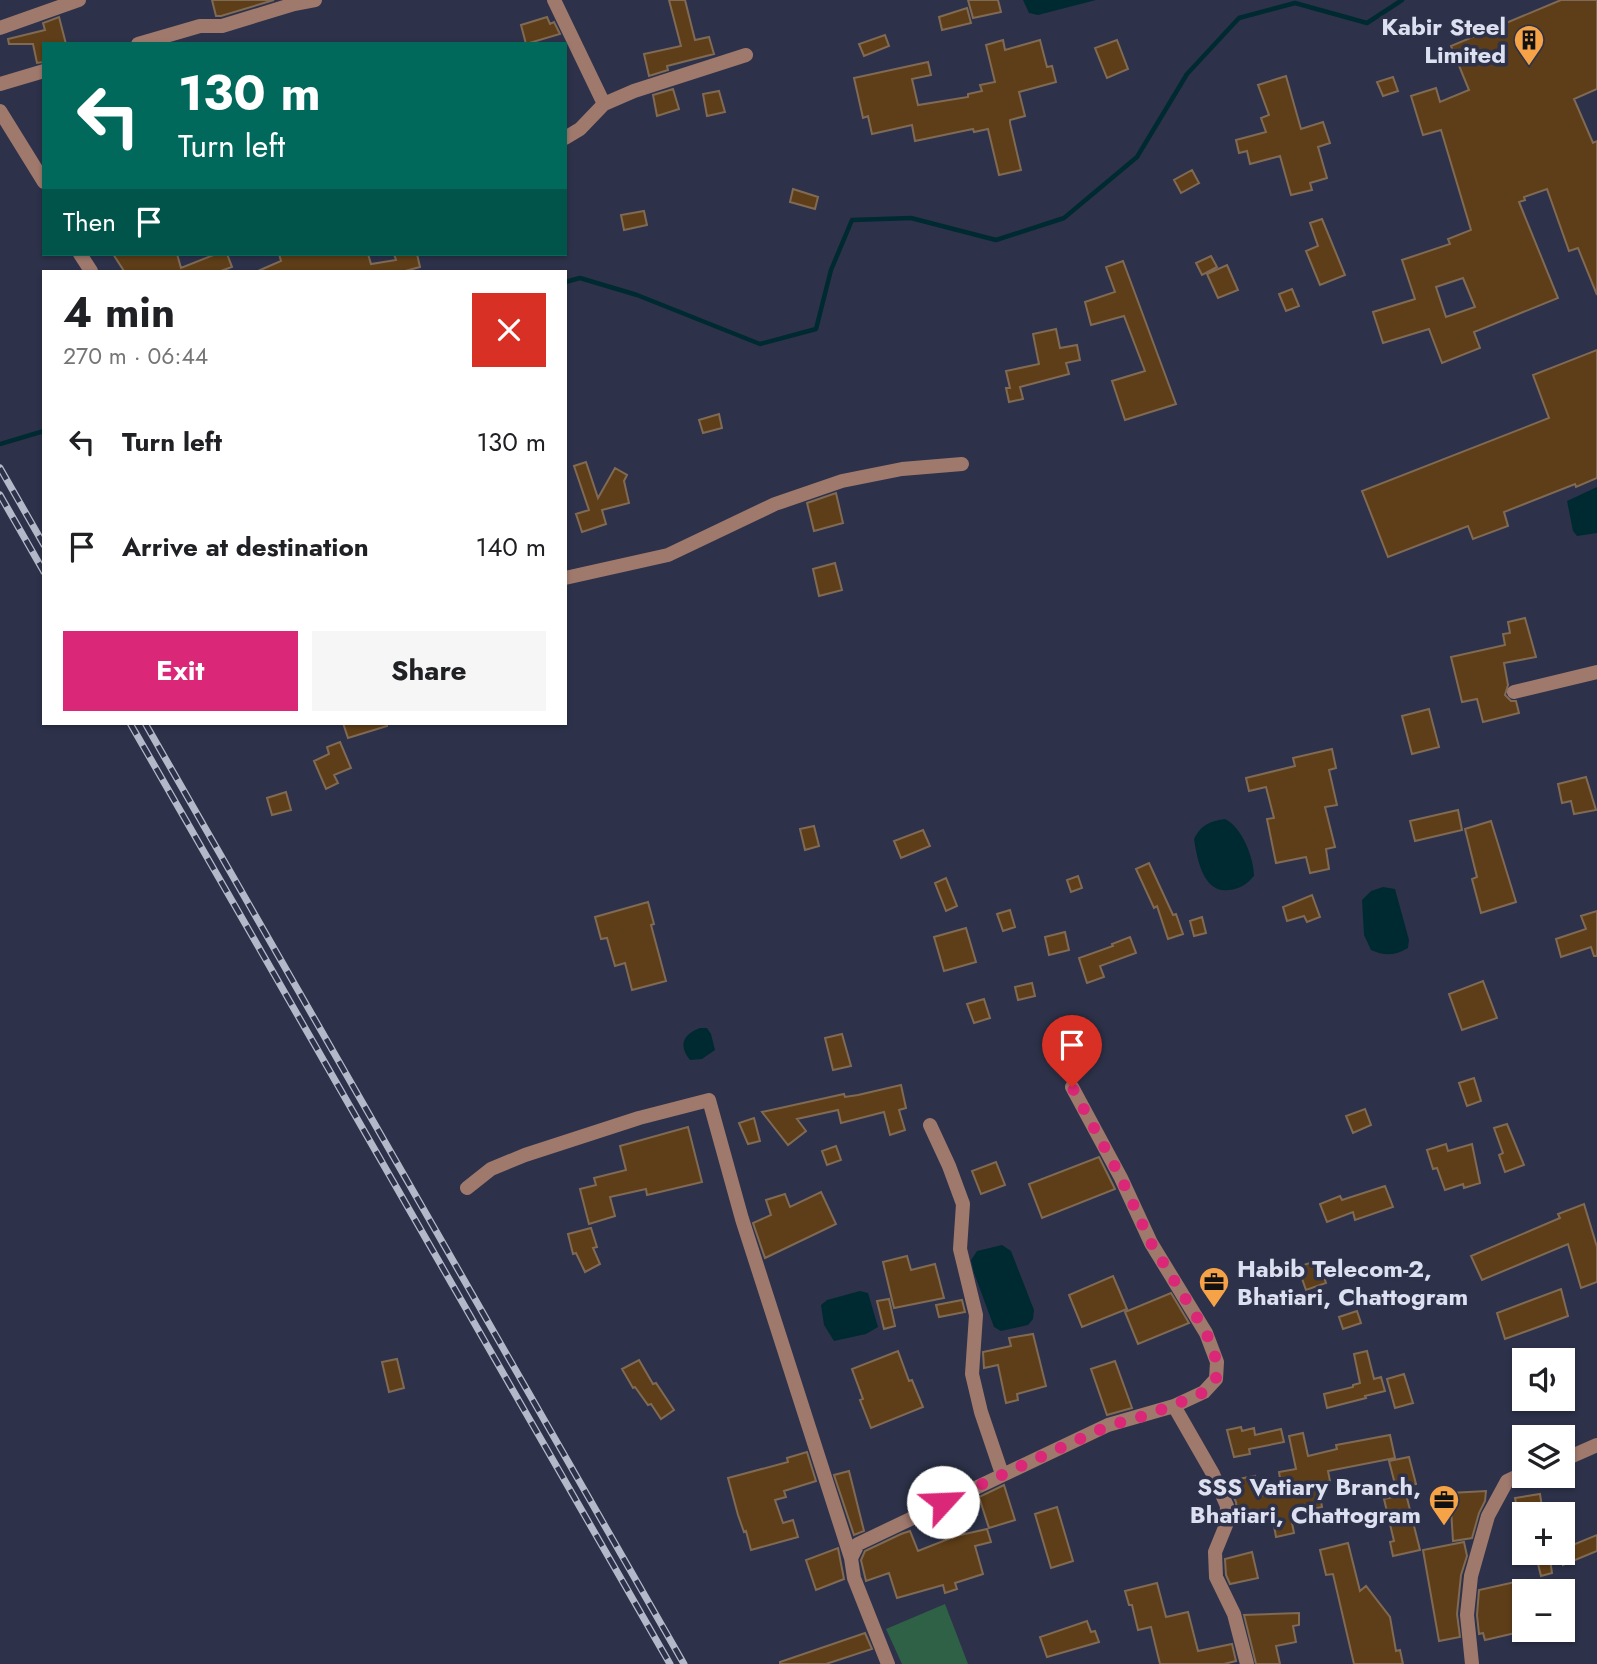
<!DOCTYPE html>
<html lang="en">
<head>
<meta charset="utf-8">
<style>
	body { margin:0; font-family:Jost,sans-serif; background:#f6f6f6; color:#202124; height:100vh; display:flex; flex-direction:column; font-size:26px; white-space:nowrap }
	* { box-sizing:border-box; margin:0 }
	p { font-size:23px; color:#757577 }
	.icon { flex:none; width:38px; height:38px; fill:none; stroke:currentColor; stroke-width:2; stroke-linecap:round; stroke-linejoin:round }
	.map { position:relative; flex:1; overflow:hidden }
	.drawer { position:absolute; left:42px; top:270px; width:525px; height:455px; display:flex; flex-direction:column; background:#fff; border-radius:0px; box-shadow:0 2px 5px #0004 }
	.drawer>* { flex:none }
	.guide { position:absolute; left:42px; top:42px; width:525px; height:214px; border-radius:0px; box-shadow:0 2px 5px #0004; background:#00695c; color:#fff; overflow:hidden }
	.tools { position:absolute; left:1512px; top:1348px; display:grid; gap:14px }
	.tools a { display:grid; place-items:center; width:63px; height:63px; border-radius:0px; background:#fff; box-shadow:0 2px 5px #0004; font-size:35px }
	.pin { position:absolute; display:grid; place-items:center; width:60px; height:60px; color:#fff; margin:-72px -30px; border-radius:50% 50% 50% 0; rotate:-45deg; box-shadow:0 0 7px #0007 }
	.pin .icon { rotate:45deg }
	.me { position:absolute; width:77px; margin:-38px; rotate:65deg; stroke-linejoin:round; filter:drop-shadow(0 0 5px #0008) }
	.turn { display:flex; align-items:center; gap:24px; height:147px; padding:0 21px; font-size:32px }
	.turn .icon { width:91px; height:91px; stroke-width:2.5 }
	.turn b { display:block; font-size:49px; line-height:60px }
	.then { display:flex; align-items:center; height:66px; padding:0 21px; background:#0003; gap:14px; font-size:26px }
	.round { display:grid; place-items:center; flex:none; width:74px; height:74px; border-radius:0px; background:#f6f6f6 }
	.overview { display:flex; align-items:center; justify-content:space-between; height:119px; padding:0 21px }
	h1 { font-size:42px; font-weight:700; line-height:52px }
	.button { display:flex; gap:14px; margin-top:auto; padding:14px 21px }
	.button a { flex:1; height:80px; border-radius:0px; background:#db2777; color:#fff; font-size:28px; font-weight:700; line-height:80px; text-align:center }
	.button a+a { background:#f6f6f6; color:#202124 }
	ul { padding:0; list-style:none }
	li { display:flex; align-items:center; gap:21px; height:105px; padding:0 21px }
	li div { flex:1 }
	li b { display:block; font-size:26px }
	li em { font-style:normal }
	.map>svg:first-child { display:block }
	.green { fill:#2e6146 }
	.water { fill:#002a31 }
	.lines { fill:none; stroke-linecap:round; stroke-linejoin:round }
	.stream { stroke:#002a31; stroke-width:4.5 }
	.building { fill:#5e3e18; stroke:#806a54; stroke-width:2; fill-rule:evenodd }
	.street { stroke:#a0796d; stroke-width:14 }
	.rail-casing { stroke:#b4b9ca; stroke-width:7 }
	.rail { stroke:#2d324a; stroke-width:4.5; stroke-dasharray:13; stroke-linecap:butt }
	.route { stroke:#db2777; stroke-width:12; stroke-dasharray:0 21.6 }
	.labels { text-anchor:middle; dominant-baseline:central; stroke-width:7; stroke-linejoin:round; paint-order:stroke }
	.poi-label { font-size:24px; font-weight:bold; fill:#dce0f0; stroke:#2d324a; text-anchor:end }
</style>
</head>
<body>
<div class="map">
<svg width="1597" height="1664" viewBox="0 0 1597 1664">
	<rect width="100%" height="100%" fill="#2d324a"/>
	<path class="green" d="M945 1604 968 1664H902L886 1629Z"/>
	<path class="water" d="M1023 0H1096L1038 15 1029 13Z
		M1597 487V533L1577 536 1573 531 1567 501Z
		M1225 819C1242 827 1254 858 1254 876 1247 884 1240 889 1229 890 1203 894 1197 858 1194 839 1201 825 1210 821 1225 819Z
		M1383 887 1395 889 1409 940 1408 948C1395 956 1384 956 1371 950L1364 935 1362 900 1371 891Z
		M700 1028H707L711 1034 715 1050 702 1059 690 1060C678 1046 683 1034 700 1028Z
		M1002 1245 1011 1251 1034 1310 1033 1319 1028 1325 1001 1331 994 1327 974 1273 971 1260 977 1251Z
		M860 1291 868 1293 878 1327 866 1334 834 1341 824 1325 821 1305 827 1300Z"/>
	<g class="lines">
		<path class="stream" d="M565 282 580 278 637 295 760 344 816 329 831 270 852 220 911 218 996 240 1064 218 1137 157 1187 74 1239 18 1295 3 1367 23 1402 0
			M0 444 44 431"/>
	</g>
	<path class="building" d="M212 0H274L221 16H216Z
		M669 0H685L695 40 709 37 714 54 667 66 668 70 649 76 644 54 681 46Z
		M968 0H998L1001 12 973 18Z
		M1561 0H1597V89L1574 99 1593 143 1597 141V295L1578 248 1569 251 1547 189 1524 197 1525 200 1519 202 1558 298 1474 332 1480 348 1442 363 1429 329 1383 343 1373 312 1415 299 1402 260 1450 244 1448 239 1471 230 1441 130 1423 135 1411 96 1436 88 1440 102 1469 90 1451 46ZM1463 278 1475 307 1446 317 1436 287Z
		M967 8 971 23 942 30 939 17Z
		M59 17 66 44H44V62L37 63 33 44H9L8 39 45 30 43 23Z
		M547 17 550 24 554 22 560 34 526 44 521 25Z
		M885 35 889 46 864 56 859 44Z
		M1003 40 1005 50 1040 40 1047 67 1052 66 1056 82 1019 92 1025 116 1010 120V123L1021 170 999 175 988 129 974 132 973 129 963 131 915 141 912 125 872 134 868 116 863 118 854 78 928 62 931 75 912 79 918 105 968 97V94L982 91 980 85 995 82 986 45Z
		M1117 40 1128 69 1107 78 1095 48Z
		M1286 76 1301 129 1323 122 1330 143 1318 147 1327 178 1310 183 1312 190 1291 195 1280 156 1250 164 1247 151 1239 153 1236 140 1266 132 1261 118 1269 115 1258 85Z
		M1393 77 1398 91 1383 96 1377 82Z
		M673 89 679 109 657 116 653 95Z
		M719 91 725 112 707 116 703 94Z
		M1192 170 1199 183 1181 193 1174 180Z
		M793 189 818 197 815 209 790 202Z
		M644 211 647 225 624 230 621 215Z
		M1322 219 1345 275 1320 285 1306 251 1318 246 1310 223Z
		M113 254H177L181 268 216 254H227L232 267 221 271H124Z
		M279 254H368L371 264 396 260 394 254H417L420 267 405 271H258L281 261Z
		M1211 256 1217 267 1202 275 1196 263Z
		M1123 261 1176 404 1125 420 1112 381 1145 371 1124 316 1091 325 1085 302 1115 292 1106 267Z
		M1227 265 1238 290 1218 298 1207 274Z
		M1292 289 1299 306 1286 311 1279 294Z
		M1056 329 1060 348 1077 345 1080 360 1066 363 1069 374 1020 387 1023 399 1009 402 1006 388H1010L1006 371 1039 364 1033 334Z
		M1597 350V478L1576 487 1575 484 1504 512 1508 526 1473 539 1468 526 1388 557 1362 491 1549 418 1533 375Z
		M719 414 722 428 703 433 699 420Z
		M586 462 598 498 615 468 627 475 624 481 629 503 602 510 606 524 582 532 576 514 589 510 574 466Z
		M836 493 843 523 814 531 807 503Z
		M835 563 842 590 819 596 813 569Z
		M1525 618 1536 657 1504 663 1508 685 1505 695 1511 701H1516L1519 713 1483 722 1477 699 1462 702 1451 657 1505 645 1503 634 1510 633 1508 622Z
		M1429 709 1439 747 1412 754 1402 716Z
		M343 723H387V726L348 738Z
		M340 742 351 768 334 775 338 783 326 789 314 761 329 754 327 747Z
		M1332 749 1336 768 1329 770 1337 805 1325 807 1335 847 1326 849 1329 869 1310 873 1306 857 1276 863 1267 819 1274 818 1266 787 1249 791 1246 778 1295 766 1293 758Z
		M1586 777 1596 810 1574 814 1571 801 1562 803 1558 784Z
		M286 792 291 810 272 815 267 798Z
		M1458 810 1462 830 1415 841 1410 821Z
		M1491 821 1516 902 1481 913 1472 879 1477 877 1465 829Z
		M814 826 819 846 805 850 800 829Z
		M923 830 930 846 901 858 894 841Z
		M1149 863 1173 915 1176 914 1183 934 1168 939 1157 906 1154 908 1136 869Z
		M1078 876 1082 888 1071 892 1067 880Z
		M946 878 957 906 946 911 935 883Z
		M1312 895 1320 917 1307 922 1304 916 1287 921 1283 907Z
		M648 902 654 924 651 925 666 981 632 990 625 963 615 966 607 938 601 939 595 917Z
		M1010 910 1015 927 1003 931 997 914Z
		M1597 911V956H1594L1591 947 1561 957 1556 939 1586 929 1581 916Z
		M1202 917 1206 933 1194 936 1190 921Z
		M966 928 976 962 944 971 934 937Z
		M1065 932 1069 950 1049 955 1045 937Z
		M1130 937 1136 953 1100 966 1104 977 1087 983 1079 958 1113 946 1112 944Z
		M1483 981 1497 1018 1462 1030 1449 994Z
		M1032 983 1035 996 1018 1000 1015 987Z
		M984 999 990 1018 974 1023 967 1004Z
		M842 1034 851 1066 833 1070 825 1038Z
		M1474 1078 1481 1101 1467 1106 1459 1083Z
		M901 1085 906 1108 899 1110 905 1130 890 1135 884 1112 841 1123 838 1110 797 1119 806 1131 788 1145 762 1112 844 1094 845 1097 858 1095Z
		M1365 1109 1371 1125 1353 1133 1346 1116Z
		M754 1118 760 1141 748 1144 739 1123Z
		M1507 1124 1524 1165 1505 1172 1499 1155 1503 1153 1494 1128Z
		M688 1127 702 1182 647 1195 646 1189 610 1197 615 1216 589 1224 580 1189 596 1185 594 1178 626 1170 620 1146Z
		M1446 1144 1448 1151 1472 1144 1480 1183 1464 1188 1463 1184 1445 1190 1437 1168 1433 1169 1427 1150Z
		M836 1146 841 1160 827 1165 822 1151Z
		M1099 1157 1115 1189 1042 1218 1029 1184Z
		M996 1162 1005 1185 981 1194 972 1171Z
		M1385 1186 1393 1207 1355 1220 1353 1212 1327 1222 1320 1204 1340 1196 1342 1200Z
		M821 1192 836 1224 765 1258 753 1223 771 1215 766 1200 785 1194 790 1207Z
		M1584 1204 1597 1247V1282L1581 1288 1568 1244 1482 1280 1471 1256 1560 1218 1558 1214Z
		M591 1228 597 1247 593 1248 600 1264 585 1272 576 1253 573 1254 568 1234Z
		M907 1256 911 1270 935 1264 944 1298 894 1308 883 1262Z
		M1318 1260 1326 1283 1306 1290 1298 1267Z
		M1113 1276 1127 1309 1082 1327 1069 1295Z
		M1561 1289 1568 1316 1505 1339 1497 1313Z
		M1171 1293 1189 1323 1138 1344 1125 1312Z
		M889 1299 895 1326 884 1329 877 1301Z
		M962 1300 965 1312 939 1317 936 1305Z
		M1357 1311 1361 1323 1343 1329 1339 1317Z
		M1033 1334 1046 1386 1017 1394 1018 1400 1006 1403 998 1365 984 1368 983 1352 1011 1346 1009 1338Z
		M898 1351 909 1381 912 1380 923 1407 871 1428 860 1400 863 1399 852 1369Z
		M1367 1351 1374 1379 1381 1377 1385 1391 1365 1396 1366 1398 1327 1408 1324 1394 1353 1387V1385L1360 1383 1354 1354Z
		M397 1359 404 1388 389 1392 382 1362Z
		M639 1360 653 1384 656 1383 674 1410 661 1419 651 1404 648 1405 635 1387 633 1388 622 1369Z
		M1115 1361 1132 1408 1107 1415 1091 1369Z
		M1404 1374 1413 1403 1395 1408 1387 1379Z
		M1241 1427 1242 1431 1254 1428 1255 1435 1281 1429 1284 1442 1249 1449 1250 1454 1234 1457 1227 1430Z
		M1303 1433 1308 1456 1337 1449 1336 1445 1390 1435 1395 1458 1328 1471 1330 1481 1318 1484 1322 1507 1290 1513 1294 1533 1276 1537 1273 1520 1244 1525 1241 1511 1237 1512 1236 1502 1227 1481 1255 1476 1259 1496 1282 1491 1279 1472 1296 1469 1289 1436Z
		M807 1452 816 1481 784 1491 786 1497 775 1500 783 1523 793 1520 798 1537 751 1550 746 1531 744 1532 738 1515 728 1478 788 1462 787 1458Z
		M1409 1457 1416 1484 1396 1488 1389 1461Z
		M849 1471 864 1531 854 1535 834 1475Z
		M1004 1485 1015 1520 989 1528 979 1497Z
		M1486 1491 1485 1501 1479 1513 1472 1538 1453 1541 1450 1493Z
		M1406 1494 1420 1550 1393 1556 1390 1542 1394 1541 1384 1499Z
		M1540 1494 1543 1514H1518L1515 1498Z
		M1057 1507 1073 1561 1051 1568 1035 1514Z
		M987 1529 991 1542 975 1546 983 1574 955 1583 957 1589 945 1593 943 1585 897 1598 889 1573 866 1581 861 1560 865 1551 901 1534 910 1531 918 1551 956 1536Z
		M1597 1535V1551L1563 1565V1549Z
		M1464 1542 1467 1556 1461 1575 1457 1614 1460 1637 1439 1641 1423 1550Z
		M1348 1543 1360 1591 1366 1586 1390 1617 1396 1651 1400 1650 1403 1664H1354L1333 1574 1326 1575 1320 1550Z
		M838 1548 844 1579 816 1590 806 1560Z
		M1252 1552 1258 1578 1230 1584 1226 1575 1225 1559Z
		M1535 1552H1549L1552 1573 1541 1576Z
		M1524 1580V1631L1485 1640 1483 1633 1479 1634 1477 1615 1479 1590Z
		M1157 1583 1166 1617 1188 1612 1198 1651 1232 1644 1236 1661 1224 1664H1160L1151 1627 1138 1630 1132 1605H1129L1125 1591Z
		M1299 1613V1625L1293 1626 1296 1642 1276 1646 1280 1664H1256L1244 1615Z
		M1087 1621 1091 1632 1095 1631 1099 1642 1047 1657 1040 1637Z
		M865 1633 872 1649 826 1664H780V1662Z"/>
	<g class="lines">
		<path class="street" d="M554 0 604 104 634 91 746 55
			M0 28 79 0
			M138 44 200 26H222L294 4 315 0
			M0 84 44 71
			M0 111 44 182
			M565 138 580 129 604 104
			M80 254 91 271
			M565 578 668 555 775 504 842 481 902 469 962 464
			M1514 692 1597 672
			M930 1125 949 1166 963 1204 960 1249 976 1315 972 1374 981 1412 1002 1474
			M467 1188 491 1169 525 1155 639 1118 709 1100 742 1219 851 1558
			M1174 1406 1213 1474 1227 1506 1226 1525 1215 1552 1216 1577 1234 1614 1247 1664
			M1563 1460 1597 1445
			M888 1664 854 1578 851 1558 858 1544 1108 1425 1174 1406 1204 1392 1216 1379 1217 1362 1206 1333 1151 1243 1121 1178 1072 1087
			M1472 1664 1467 1615 1471 1576 1488 1516 1507 1481 1524 1473"/>
		<g class="rail-casing">
			<path id="rail" d="M0 468 44 545
				M0 495 44 572
				M130 723 670 1664
				M145 723 684 1664"/>
		</g>
		<use href="#rail" class="rail"/>
	</g>
	<g class="lines">
		<path class="route" d="M943 1502 1108 1426 1147 1415 1189 1399 1204 1392 1216 1378 1217 1362 1206 1332 1151 1243 1121 1178 1072 1087"/>
	</g>
	<defs>
		<g id="building-pin" transform="scale(1.575)"><path d="M0 17L-7.5 6A9.5 9.5 0 1 1 7.5 6Z" fill="#f5a346" stroke="#2d324a"/><path d="M-4-6H4V6H1V3H-1V6H-4ZM-2.5-4.3h1.7v1.8h-1.7ZM.8-4.3h1.7v1.8H.8ZM-2.5-1h1.7V.8h-1.7ZM.8-1h1.7V.8H.8Z" fill="#111"/></g>
		<g id="office-pin" transform="scale(1.575)"><path d="M0 17L-7.5 6A9.5 9.5 0 1 1 7.5 6Z" fill="#f5a346" stroke="#2d324a"/><path d="M-6-3h4V-5.5h4V-3h4V5H-6ZM-1-4.5V-3h2v-1.5ZM-6 0V1H6V0Z" fill="#111"/></g>
	</defs>
	<g fill-rule="evenodd">
		<use href="#building-pin" x="1529" y="40"/>
		<use href="#office-pin" x="1214" y="1282"/>
		<use href="#office-pin" x="1444" y="1500"/>
	</g>
	<g class="labels">
		<g class="poi-label">
			<text x="1506" y="26">Kabir Steel<tspan x="1506" dy="28">Limited</tspan></text>
			<text x="1237" y="1268" text-anchor="start">Habib Telecom-2,<tspan x="1237" dy="28">Bhatiari, Chattogram</tspan></text>
			<text x="1421" y="1486">SSS Vatiary Branch,<tspan x="1421" dy="28">Bhatiari, Chattogram</tspan></text>
		</g>
	</g>
</svg>
<div class="tools">
<a><svg class="icon" aria-label="sound" viewBox="0 0 24 24"><path d="M4 9h4l5-4v14l-5-4H4zM17 9q2 3 0 6"/></svg></a>
<a><svg class="icon" aria-label="layers" viewBox="0 0 24 24"><path d="M12 4l9 5-9 5-9-5zM3 14l9 5 9-5"/></svg></a>
<a>+</a>
<a>−</a>
</div>
<div class="pin" style="left:1072px;top:1087px;background:#d93025"><svg class="icon" aria-label="arrive" viewBox="0 0 24 24"><path d="M6 21V4h12l-3 4 3 4H6"/></svg></div>
<svg class="me" style="left:943px;top:1502px" viewBox="-20 -20 40 40"><circle r="19" fill="#fff"/><path d="M0-13L10 11 0 6-10 11z" fill="#db2777"/></svg>
<div class="guide">
<div class="turn"><svg class="icon" aria-label="left" viewBox="0 0 24 24"><path d="M17 20v-9H6M10 6l-5 5 5 5"/></svg><div><b>130 m</b>Turn left</div></div>
<div class="then">Then<svg class="icon" aria-label="arrive" viewBox="0 0 24 24"><path d="M6 21V4h12l-3 4 3 4H6"/></svg></div>
</div>
<section class="drawer">
<div class="overview"><div><h1>4 min</h1><p>270 m · 06:44</p></div><a class="round" style="background:#d93025;color:#fff"><svg class="icon" aria-label="close" viewBox="0 0 24 24"><path d="M6 6l12 12M18 6L6 18"/></svg></a></div>
<ul>
<li><svg class="icon" aria-label="left" viewBox="0 0 24 24"><path d="M17 20v-9H6M10 6l-5 5 5 5"/></svg><div><b>Turn left</b></div><em>130 m</em></li>
<li><svg class="icon" aria-label="arrive" viewBox="0 0 24 24"><path d="M6 21V4h12l-3 4 3 4H6"/></svg><div><b>Arrive at destination</b></div><em>140 m</em></li>
</ul>
<div class="button"><a>Exit</a><a>Share</a></div>
</section>
</div>
</body>
</html>
